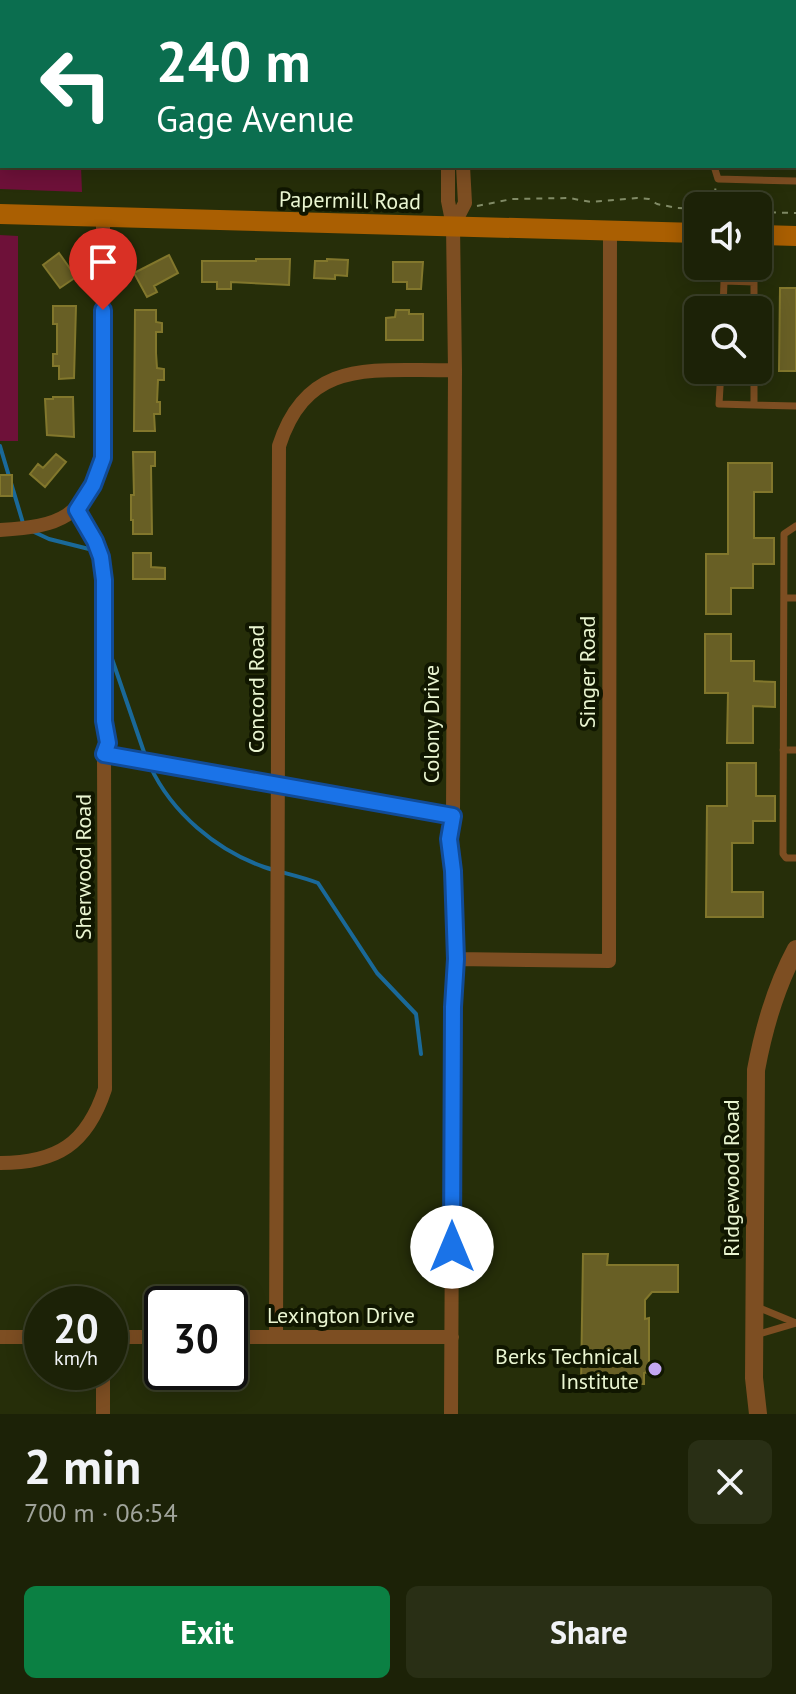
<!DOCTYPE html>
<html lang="en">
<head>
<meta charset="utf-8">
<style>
	body { margin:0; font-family:"PT Sans",sans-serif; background:#292f15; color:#f1f3f6; height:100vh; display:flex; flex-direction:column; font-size:30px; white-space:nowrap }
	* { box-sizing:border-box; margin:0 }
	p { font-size:26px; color:#a0a49b }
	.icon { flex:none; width:44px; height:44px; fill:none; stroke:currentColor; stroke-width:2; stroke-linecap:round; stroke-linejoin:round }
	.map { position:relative; height:1414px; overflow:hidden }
	.drawer { display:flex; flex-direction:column; background:#1c2207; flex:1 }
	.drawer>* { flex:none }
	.hud { position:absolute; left:0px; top:0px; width:796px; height:168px; box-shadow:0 4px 20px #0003,0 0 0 2px #3a3f28; background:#0b6e4f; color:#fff; overflow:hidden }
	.fabs { position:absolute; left:684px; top:192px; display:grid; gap:16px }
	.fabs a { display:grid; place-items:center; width:88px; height:88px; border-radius:12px; background:#1c2207; box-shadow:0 4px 20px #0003,0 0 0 2px #3a3f28; font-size:40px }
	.speed { position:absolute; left:24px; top:1286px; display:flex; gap:16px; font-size:40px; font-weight:700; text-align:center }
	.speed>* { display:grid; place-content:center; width:104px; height:104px; border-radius:50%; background:#1c2207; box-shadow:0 4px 20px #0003,0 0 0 2px #3a3f28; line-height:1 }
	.speed small { font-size:20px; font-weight:400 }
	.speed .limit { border:4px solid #111; border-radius:12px; background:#fff; color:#111 }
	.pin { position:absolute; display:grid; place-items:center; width:68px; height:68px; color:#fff; margin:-82px -34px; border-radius:50% 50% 50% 0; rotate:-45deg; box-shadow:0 0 8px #0007 }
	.pin .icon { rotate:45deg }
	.me { position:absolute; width:88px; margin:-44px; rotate:0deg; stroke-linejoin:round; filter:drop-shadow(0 0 6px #0008) }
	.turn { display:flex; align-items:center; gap:28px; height:168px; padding:0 24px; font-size:36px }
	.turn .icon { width:104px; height:104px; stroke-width:2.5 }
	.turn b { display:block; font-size:56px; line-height:68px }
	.round { display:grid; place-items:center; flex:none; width:84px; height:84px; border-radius:12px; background:#292f15 }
	.summary { display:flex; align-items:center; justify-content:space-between; height:136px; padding:0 24px }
	h1 { font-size:48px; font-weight:700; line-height:60px }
	.action { display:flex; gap:16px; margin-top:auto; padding:16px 24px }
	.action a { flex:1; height:92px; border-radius:12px; background:#0b8043; color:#fff; font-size:32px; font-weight:700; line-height:92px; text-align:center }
	.action a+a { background:#292f15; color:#f1f3f6 }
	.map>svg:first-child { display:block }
	.green { fill:#6e1139 }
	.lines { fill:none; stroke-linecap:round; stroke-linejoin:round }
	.stream { stroke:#1a6999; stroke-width:4 }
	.building { fill:#685f25; stroke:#82772c; stroke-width:2 }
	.path { stroke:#818b66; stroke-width:2; stroke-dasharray:6 6; stroke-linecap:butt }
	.service { stroke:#7d4e22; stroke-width:7 }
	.minor { stroke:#7d4e22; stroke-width:14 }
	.tertiary { stroke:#7d4e22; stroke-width:18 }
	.secondary { stroke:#aa5f02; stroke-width:20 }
	.route-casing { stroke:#114b97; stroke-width:20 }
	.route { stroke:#1a73e8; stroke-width:14 }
	.poi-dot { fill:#c3a7f2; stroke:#101600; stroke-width:3 }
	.labels { text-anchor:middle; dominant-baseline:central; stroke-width:8; stroke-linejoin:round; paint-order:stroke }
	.street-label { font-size:22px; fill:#eaf5d1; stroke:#101600 }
	.poi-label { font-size:22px; fill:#eaf5d1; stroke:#101600; text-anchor:end }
</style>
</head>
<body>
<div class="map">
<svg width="796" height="1414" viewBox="0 0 796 1414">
	<rect width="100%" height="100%" fill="#262e09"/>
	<path class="green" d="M0 0H74V2H2V166H81L82 192 0 189Z
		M0 235 18 236V441H0Z"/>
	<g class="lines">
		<path class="stream" d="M0 446 23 523
			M32 531 49 539 93 550
			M110 653 146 758
			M150 766C172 813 216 850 264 867 282 873 300 876 318 883L377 973 416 1014 421 1054"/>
	</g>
	<path class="building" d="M59 253 76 277 60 288 43 265Z
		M169 255 178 273 154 286 157 292 147 297 134 273Z
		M256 259H290L289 285 231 282V289H217V282H202V261H256Z
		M327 259 348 260 347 276 335 275V279L314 278 315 261H327Z
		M393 262H423L421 289H407V282H393Z
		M780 288H796V371H779Z
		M53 306H76L74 378 59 379V366H53V354H57V324H53Z
		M135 310H156V322L162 323V332H156V353L157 368 164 369V380H158L157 402H160V414H154L155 431H134Z
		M396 310H409V314H423V340H386V318L395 317Z
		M53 397H73L74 437 47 435 45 399H53Z
		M133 452H155V466H151L152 534H133V520H131V495H134Z
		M56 454 66 462 45 487 30 474 38 464 43 468Z
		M728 463H772V492H754V538H774V564H753V588H731V614H706V554H728Z
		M0 475H12V496H0Z
		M133 553H151V567L165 568V579H133Z
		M705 634H731V661H754V681L775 682V707L753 706V743H727L728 693H705Z
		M727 763H756V796H775V821H753V843H732V892H763V917H706L707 806H727Z
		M583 1254H608L607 1265H678V1292H652L645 1300V1319L649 1318V1372L644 1373V1384H581Z"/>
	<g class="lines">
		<path class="path" d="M477 206 512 199 569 198 591 202 637 198 649 199 657 204 677 208 698 209
			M711 206 716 187
			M758 212 796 213"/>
		<path class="service" d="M794 11 796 9
			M794 48 796 49
			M794 80H796
			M714 166 718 179 796 181
			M754 266V310
			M723 310 724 281 754 282
			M721 370 719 404 754 405
			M754 370V405L796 406
			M796 526 784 534 783 854 786 858H796
			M784 598H796
			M783 750H796
			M757 1307 796 1323
			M756 1335 796 1323"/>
		<path class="minor" d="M153 0V2
			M553 2 555 0
			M448 166V201L453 226 455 370 453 816C449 838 453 852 453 873 454 918 455 963 453 1007L451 1414
			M453 226 465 203 463 166
			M0 530C62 526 82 518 103 458V218
			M104 754 453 816
			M456 959 609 961 610 231
			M0 1163C57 1163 87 1144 105 1089L104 754 108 743 104 721V580L95 541 77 510
			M0 1337H42
			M110 1337H162
			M230 1337H452
			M276 1337 279 446C308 355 376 372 455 370
			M103 1372V1414"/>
		<path class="tertiary" d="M758 1414 754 1378 756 1070C764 1027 775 988 796 949"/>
		<path class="secondary" d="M0 214 698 233
			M758 235 796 236"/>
	</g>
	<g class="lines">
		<g class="route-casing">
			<path id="route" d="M103 310V458L93 485 77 510 95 541 101 557 104 580V721L108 743 104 754 453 816 449 839 453 871 456 959 453 1007 452 1247"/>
		</g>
		<use href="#route" class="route"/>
	</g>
	<circle class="poi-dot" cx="655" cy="1369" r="8"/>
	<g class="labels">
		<g class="street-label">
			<text transform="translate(350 200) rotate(1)">Papermill Road</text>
			<text transform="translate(587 672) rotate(-90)">Singer Road</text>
			<text transform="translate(256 689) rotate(-90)">Concord Road</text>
			<text transform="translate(431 724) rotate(-90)">Colony Drive</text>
			<text transform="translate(83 867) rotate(-90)">Sherwood Road</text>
			<text transform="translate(731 1178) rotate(-90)">Ridgewood Road</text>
			<text x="341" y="1315">Lexington Drive</text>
		</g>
		<g class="poi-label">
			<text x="639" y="1356">Berks Technical<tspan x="639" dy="25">Institute</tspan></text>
		</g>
	</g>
</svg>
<div class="fabs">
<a><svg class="icon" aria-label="sound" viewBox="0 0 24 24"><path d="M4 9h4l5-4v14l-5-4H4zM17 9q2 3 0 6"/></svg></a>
<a><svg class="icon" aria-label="search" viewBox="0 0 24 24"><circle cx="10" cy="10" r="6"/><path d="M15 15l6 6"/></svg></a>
</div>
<div class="speed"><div>20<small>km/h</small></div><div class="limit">30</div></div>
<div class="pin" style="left:103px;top:310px;background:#d93025"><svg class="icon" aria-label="arrive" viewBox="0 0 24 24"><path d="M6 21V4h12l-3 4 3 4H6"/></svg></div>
<svg class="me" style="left:452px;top:1247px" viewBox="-20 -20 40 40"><circle r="19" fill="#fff"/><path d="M0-13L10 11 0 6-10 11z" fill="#1a73e8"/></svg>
<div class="hud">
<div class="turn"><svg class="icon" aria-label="left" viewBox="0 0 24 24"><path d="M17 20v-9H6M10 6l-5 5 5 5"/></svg><div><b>240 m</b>Gage Avenue</div></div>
</div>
</div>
<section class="drawer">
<div class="summary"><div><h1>2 min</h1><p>700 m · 06:54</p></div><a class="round"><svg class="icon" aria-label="close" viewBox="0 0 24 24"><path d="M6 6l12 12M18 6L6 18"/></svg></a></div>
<div class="action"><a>Exit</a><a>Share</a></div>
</section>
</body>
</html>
